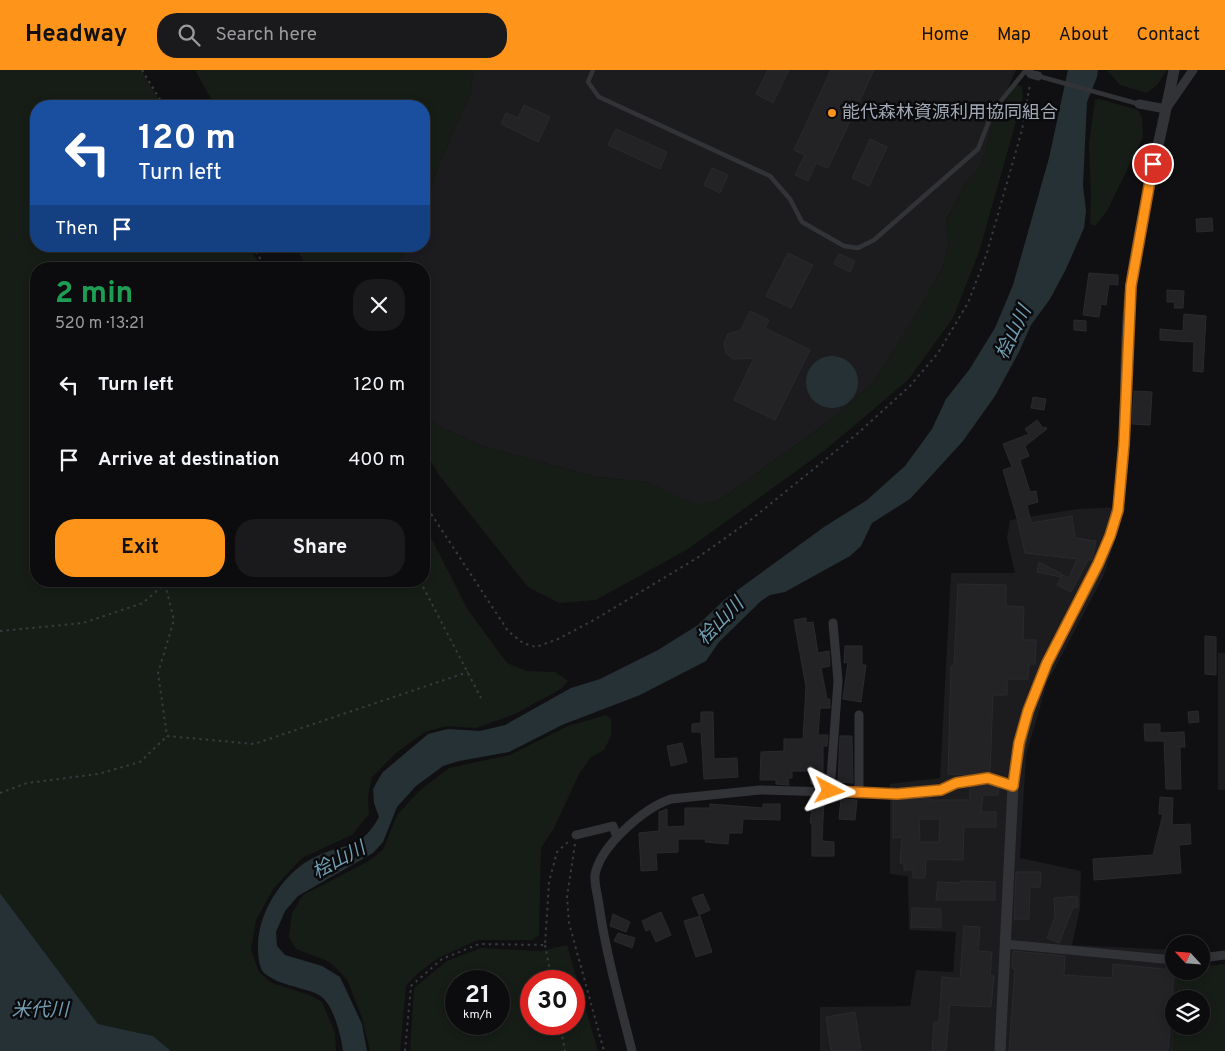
<!DOCTYPE html>
<html lang="en">
<head>
<meta charset="utf-8">
<style>
	body { margin:0; font-family:Overpass,"Noto Sans JP",sans-serif; background:#1a1a1c; color:#f1f3f6; height:100vh; display:flex; flex-direction:column; font-size:19px; white-space:nowrap }
	* { box-sizing:border-box; margin:0 }
	p { font-size:16px; color:#9a9b9e }
	.icon { flex:none; width:28px; height:28px; fill:none; stroke:currentColor; stroke-width:2; stroke-linecap:round; stroke-linejoin:round }
	.map { position:relative; flex:1; overflow:hidden }
	.sheet { position:absolute; left:30px; top:192px; width:400px; height:325px; display:flex; flex-direction:column; background:#0c0c0e; border-radius:20px; box-shadow:0 2px 8px #0003,0 0 0 1px #2c2c2e }
	.sheet>* { flex:none }
	.top-card { position:absolute; left:30px; top:30px; width:400px; height:152px; border-radius:20px; box-shadow:0 2px 8px #0003,0 0 0 1px #2c2c2e; background:#1a4fa0; color:#fff; overflow:hidden }
	.needle { width:32px; rotate:296deg }
	.tools { position:absolute; left:1165px; top:865px; display:grid; gap:10px }
	.tools a { display:grid; place-items:center; width:45px; height:45px; border-radius:50%; background:#0c0c0e; box-shadow:0 2px 8px #0003,0 0 0 1px #2c2c2e; font-size:25px }
	.speed { position:absolute; left:445px; top:900px; display:flex; gap:10px; font-size:25px; font-weight:700; text-align:center }
	.speed>* { display:grid; place-content:center; width:65px; height:65px; border-radius:50%; background:#0c0c0e; box-shadow:0 2px 8px #0003,0 0 0 1px #2c2c2e; line-height:1 }
	.speed small { font-size:12px; font-weight:400 }
	.speed .limit { border:8px solid #d22; background:#fff; color:#111 }
	.pin { position:absolute; display:grid; place-items:center; width:42px; height:42px; color:#fff; margin:-21px; border:2px solid #fff; border-radius:50%; box-shadow:0 1px 5px #0007 }
	.me { position:absolute; width:55px; margin:-28px; rotate:94deg; stroke-linejoin:round; filter:drop-shadow(0 0 4px #0008) }
	.turn { display:flex; align-items:center; gap:18px; height:105px; padding:0 25px; font-size:22px }
	.turn .icon { width:65px; height:65px; stroke-width:2.5 }
	.turn b { display:block; font-size:35px; line-height:42px }
	.then { display:flex; align-items:center; height:48px; padding:0 25px; background:#0003; gap:10px; font-size:19px }
	.round { display:grid; place-items:center; flex:none; width:52px; height:52px; border-radius:20px; background:#1a1a1c }
	.head { display:flex; align-items:center; justify-content:space-between; height:85px; padding:0 25px }
	h1 { font-size:30px; font-weight:700; line-height:38px; color:#1e9e55 }
	.button { display:flex; gap:10px; margin-top:auto; padding:10px 25px }
	.button a { flex:1; height:58px; border-radius:20px; background:#ff941b; color:#111; font-size:20px; font-weight:700; line-height:58px; text-align:center }
	.button a+a { background:#1a1a1c; color:#f1f3f6 }
	ul { padding:0; list-style:none }
	li { display:flex; align-items:center; gap:15px; height:75px; padding:0 25px }
	li div { flex:1 }
	li b { display:block; font-size:19px }
	li em { font-style:normal }
	header { display:flex; align-items:center; gap:30px; box-sizing:border-box; height:70px; padding:0 25px; background:#ff941b; color:#111 }
	header strong { font-size:24px }
	nav { display:flex; gap:28px; margin-inline-start:auto; font-size:18px }
	.search { width:350px; height:45px; background:#1a1a1c; display:flex; align-items:center; gap:12px; box-sizing:border-box; padding:0 18px; border-radius:20px; color:#9a9b9e; font-size:19px }
	.map>svg:first-child { display:block }
	.built { fill:#1c1c1f }
	.green { fill:#161d16; fill-rule:evenodd }
	.water { fill:#263136 }
	.building { fill:#232326; stroke:#2a2a2e; fill-rule:evenodd }
	.lines { fill:none; stroke-linecap:round; stroke-linejoin:round }
	.path { stroke:#373a3e; stroke-width:2; stroke-dasharray:2.5 4; stroke-linecap:butt }
	.service { stroke:#313337; stroke-width:4.5 }
	.minor { stroke:#313337; stroke-width:9 }
	.tertiary { stroke:#313337; stroke-width:11 }
	.route-casing { stroke:#a66012; stroke-width:12 }
	.route { stroke:#ff941b; stroke-width:9 }
	.poi-dot { fill:#ff941b; stroke:#0b0b0d; stroke-width:2 }
	.labels { text-anchor:middle; dominant-baseline:central; stroke-width:5; stroke-linejoin:round; paint-order:stroke }
	.poi-label { font-size:18px; fill:#a0a9b4; stroke:#0b0b0d; text-anchor:start }
	.water-label { font-size:19px; font-style:italic; fill:#729eb3; stroke:#0b0b0d }
</style>
</head>
<body>
<header>
<strong>Headway</strong>
<div class="search"><svg class="icon" aria-label="search" viewBox="0 0 24 24"><circle cx="10" cy="10" r="6"/><path d="M15 15l6 6"/></svg>Search here</div>
<nav><a>Home</a><a>Map</a><a>About</a><a>Contact</a></nav>
</header>
<div class="map">
<svg width="1225" height="981" viewBox="0 0 1225 981">
	<rect width="100%" height="100%" fill="#101012"/>
	<path class="built" d="M473 0H1016L994 50 981 96 963 117 946 151 949 173 943 197 913 250 873 312 836 346 717 432 696 435 647 412 597 407 485 377 441 357 424 345V199H398L407 176H424V135L440 92 471 22Z
		M1126 437 1103 507 1047 613 1026 685 1020 788 1081 801 1080 839 1072 875 1174 880V901H1178L1176 929H1174V981H820V937L910 936 916 900 953 902 956 862 909 860 908 806 890 804V714L940 708 951 503H1015L1007 468 1010 450 1077 439Z
		M1218 583H1225V720H1218Z"/>
	<path class="green" d="M0 0H141L163 36H36V176H249L262 199H36V511H424V454L468 540 507 593 526 601 555 602 568 611 561 619 515 644 476 658 446 656 425 662 397 682 372 707 368 726 369 744 352 765 302 788 274 818 256 850 251 880 259 902 272 913 310 925 322 932 335 963 336 981H171L153 966 98 954 0 823Z
		M195 0H473L471 22 440 92 424 135V36H215Z
		M1107 0H1167L1157 15 1147 23 1120 15Z
		M1016 14 1022 17 1023 27 979 182 953 248 908 310 824 381 688 479 596 530 559 533 528 517 439 405 424 380V345L441 357 485 377 597 407 647 412 696 434 717 432 836 346 873 312 913 250 943 197 949 173 946 152 963 117 981 96 994 50Z
		M1099 29 1138 40 1142 48 1143 67 1107 141 1095 156 1090 154 1091 127 1089 74 1095 30Z
		M295 176H407L398 199H308Z
		M606 645 611 649V666L604 680 591 687 579 704 554 758 541 778 539 865 532 870H478L438 888 418 903 406 916 400 981H370L362 948 347 909 330 892 296 879 289 867 292 843 303 825 367 792 383 780 397 745 419 721 449 698 510 685 568 656Z
		M567 875 598 981H410L414 918 447 891 481 878 541 881ZM456 911H499V954H456ZM531 911H574V954H531Z
		M1225 894V981H1173L1175 956H1201V929H1176L1178 901H1201V897Z"/>
	<path class="water" d="M1068 0H1098L1097 7 1087 32 1083 115 1086 141 1084 158 1066 199 1050 229 1031 255 1019 282 995 326 963 371 910 429 872 453 861 476 850 486 785 522 770 525 761 531 719 572 706 591 640 625 562 655 509 682 459 691 443 696 416 716 397 737 383 772 373 783 298 826 285 841 276 862 277 876 285 885 322 896 340 907 362 954 367 981H343C341 966 333 930 317 924 299 916 280 916 264 903 258 897 258 882 258 874 259 839 286 800 317 786 347 772 360 781 379 747L374 733 373 719 382 703 428 664 448 659 480 661 505 655 571 618 600 609 658 580 698 555 724 530 824 457 867 430 905 396 932 359 946 329 969 300 995 258 1013 215 1049 88Z
		M806 312a26 26 0 1 1 52 0a26 26 0 1 1-52 0Z
		M0 823 98 954 153 966 171 981H0Z"/>
	<path class="building" d="M768 0H789L773 33 756 24Z
		M831 0H874L828 98 816 93 808 111 795 105 805 85 794 80Z
		M524 35 550 47 538 72 501 54 506 43 518 48Z
		M616 59 667 82 660 99 608 75Z
		M870 69 887 77 869 116 852 108Z
		M712 98 728 105 720 123 704 115Z
		M1212 148 1213 161 1197 162 1196 149Z
		M788 183 813 195 791 238 766 226Z
		M839 184 855 191 850 202 834 194Z
		M1089 203 1118 205V215L1109 214 1106 235 1101 234 1099 247 1083 245Z
		M1167 220 1184 221 1183 238H1174L1175 232H1167Z
		M750 241 769 250 765 258 810 280 775 350 734 330 754 288 733 289 726 283 724 273 728 264 741 260Z
		M1184 244 1206 246 1203 302 1193 301 1194 272 1160 270V259L1183 261Z
		M1074 250 1086 251V261L1074 260Z
		M1134 321 1152 322 1150 355 1132 354Z
		M1033 327 1046 329 1044 340 1031 338Z
		M1037 350 1043 358 1046 357 1047 359 1025 376 1029 386 1020 390 1030 422 1036 421 1038 432 1027 435 1031 453 1072 446 1075 468 1096 471 1092 490H1088L1071 522 1057 515 1063 505 1069 508 1077 489 1025 483 1017 448 1003 400 1012 397 1003 374 1029 364 1025 359Z
		M1039 492 1062 504 1061 507 1037 502Z
		M958 514 1006 515V536L1024 537 1023 570H1036L1035 594H1029L1028 609H1007V625H993L990 702 969 705 948 704 951 596H954Z
		M806 548V553L813 552 818 583 829 581 830 596 821 598 827 629H830V638H820L818 665H828L827 676H823V716L811 714 810 701H792V708H788L789 715 776 714V710H760L761 682 784 681V669H803L806 617 794 550Z
		M1205 566 1216 567V605L1205 604Z
		M845 576H862V595H866L861 632 843 629 848 592 844 593Z
		M1198 641 1199 652 1189 653 1188 642Z
		M701 642H713L714 689 737 688 738 707 704 709 701 662H692V654L701 653Z
		M1144 654H1160V663L1184 662 1185 677H1180L1181 719H1166L1164 671H1145Z
		M840 666H852L853 713 838 712Z
		M682 673 687 692 671 696 667 676Z
		M988 714 999 718 998 725H983L981 742H996V757H964L963 790 926 789 925 808H913V800H904V793H900L902 767 893 768V730L931 728V730H970V717ZM919 749H940L939 772H920Z
		M1160 727 1173 728 1172 755 1190 754 1191 774 1179 775 1181 803 1094 810 1093 789 1153 785 1163 744H1159Z
		M813 728H824L822 771 834 772V786H812V753H810Z
		M841 729 857 730 855 750 839 749Z
		M710 734 763 738V734H780V750L743 749 742 763H729L728 774 705 772 706 769H678V782L656 783 657 800 641 801 639 763 659 761V742L667 739V757L685 756V738H710Z
		M1016 802H1041L1040 817H1030L1029 849H1014Z
		M961 811 995 812V830H936L938 812 961 813Z
		M703 824 710 840 699 845 692 828Z
		M1077 826 1078 837 1073 838 1059 873 1047 868 1055 847 1054 828Z
		M912 838 941 839V858L911 857Z
		M661 842 671 865 656 872 650 859 646 861 642 851Z
		M613 844 630 852 626 862 610 856Z
		M700 846 712 882 696 887 684 851Z
		M964 856 980 857 978 881 992 882 990 905 994 906 991 937 950 935 946 981H932L934 952H939L942 907 960 909Z
		M618 863 635 868 632 878 614 871Z
		M1013 881 1065 886 1064 905 1112 908 1113 894 1174 900 1168 981H1009L1015 899 1012 898Z
		M855 942 861 981H831L826 947Z"/>
	<g class="lines">
		<path class="path" d="M142 0 164 36
			M252 176 267 199
			M424 433 508 561 523 573 536 577 558 569 594 550 697 488 748 452 857 364 910 316 938 283 968 233 986 186 1022 60 1030 14
			M420 511 481 628
			M165 514 174 550 158 603 167 666 254 674 468 602
			M0 561 83 553 143 533 168 511
			M0 723 27 713 98 704 140 692 167 666
			M575 774 567 827 569 853 604 981
			M545 875 552 911
			M560 954 565 981
			M405 981 411 916 442 889 479 874 545 875 549 812 557 782 569 771"/>
		<path class="service" d="M593 0 588 12 599 27 770 106 790 129 802 152 844 176 858 178 874 170 978 79 993 41 1026 0
			M1038 6 1139 34"/>
		<path class="minor" d="M1028 0 1031 4 1038 6
			M1139 34 1166 39 1193 0
			M830 721 838 611 833 553
			M859 723V645
			M576 765 613 756 617 767
			M1005 874 1174 890
			M1201 888 1225 885
			M632 981C620 933 606 884 599 835 598 826 594 814 595 805 600 776 644 738 671 729L760 720 897 724 941 720 956 713 988 708 1013 716"/>
		<path class="tertiary" d="M1000 981 1013 716C1019 673 1029 632 1047 593 1071 543 1105 496 1117 442 1120 429 1120 414 1122 401 1128 339 1123 277 1131 215 1141 143 1160 72 1174 0"/>
	</g>
	<g class="lines">
		<g class="route-casing">
			<path id="route" d="M830 721 897 724 941 720 956 713 988 708 1013 716 1019 673 1028 641 1047 593 1098 494 1110 466 1118 440 1124 374 1131 216 1153 94"/>
		</g>
		<use href="#route" class="route"/>
	</g>
	<circle class="poi-dot" cx="832" cy="43" r="5"/>
	<g class="labels">
		<g class="poi-label">
			<text x="842" y="43">能代森林資源利用協同組合</text>
		</g>
		<g class="water-label">
			<text transform="translate(1014 263) rotate(-64)">桧山川</text>
			<text transform="translate(721 552) rotate(-46)">桧山川</text>
			<text transform="translate(339 791) rotate(-28)">桧山川</text>
			<text x="40" y="941">米代川</text>
		</g>
	</g>
</svg>
<div class="tools">
<a><svg class="needle" viewBox="-14 -14 28 28"><path d="M0-13l5 13h-10z" fill="#e53935"/><path d="M0 13l5-13h-10z" fill="#9a9b9e"/></svg></a>
<a><svg class="icon" aria-label="layers" viewBox="0 0 24 24"><path d="M12 4l9 5-9 5-9-5zM3 14l9 5 9-5"/></svg></a>
</div>
<div class="speed"><div>21<small>km/h</small></div><div class="limit">30</div></div>
<div class="pin" style="left:1153px;top:94px;background:#d93025"><svg class="icon" aria-label="arrive" viewBox="0 0 24 24"><path d="M6 21V4h12l-3 4 3 4H6"/></svg></div>
<svg class="me" style="left:830px;top:721px" viewBox="-20 -20 40 40"><path d="M0-17L14 15 0 8-14 15z" fill="#ff941b" stroke="#fff" stroke-width="4"/></svg>
<div class="top-card">
<div class="turn"><svg class="icon" aria-label="left" viewBox="0 0 24 24"><path d="M17 20v-9H6M10 6l-5 5 5 5"/></svg><div><b>120 m</b>Turn left</div></div>
<div class="then">Then<svg class="icon" aria-label="arrive" viewBox="0 0 24 24"><path d="M6 21V4h12l-3 4 3 4H6"/></svg></div>
</div>
<section class="sheet">
<div class="head"><div><h1>2 min</h1><p>520 m · 13:21</p></div><a class="round"><svg class="icon" aria-label="close" viewBox="0 0 24 24"><path d="M6 6l12 12M18 6L6 18"/></svg></a></div>
<ul>
<li><svg class="icon" aria-label="left" viewBox="0 0 24 24"><path d="M17 20v-9H6M10 6l-5 5 5 5"/></svg><div><b>Turn left</b></div><em>120 m</em></li>
<li><svg class="icon" aria-label="arrive" viewBox="0 0 24 24"><path d="M6 21V4h12l-3 4 3 4H6"/></svg><div><b>Arrive at destination</b></div><em>400 m</em></li>
</ul>
<div class="button"><a>Exit</a><a>Share</a></div>
</section>
</div>
</body>
</html>
